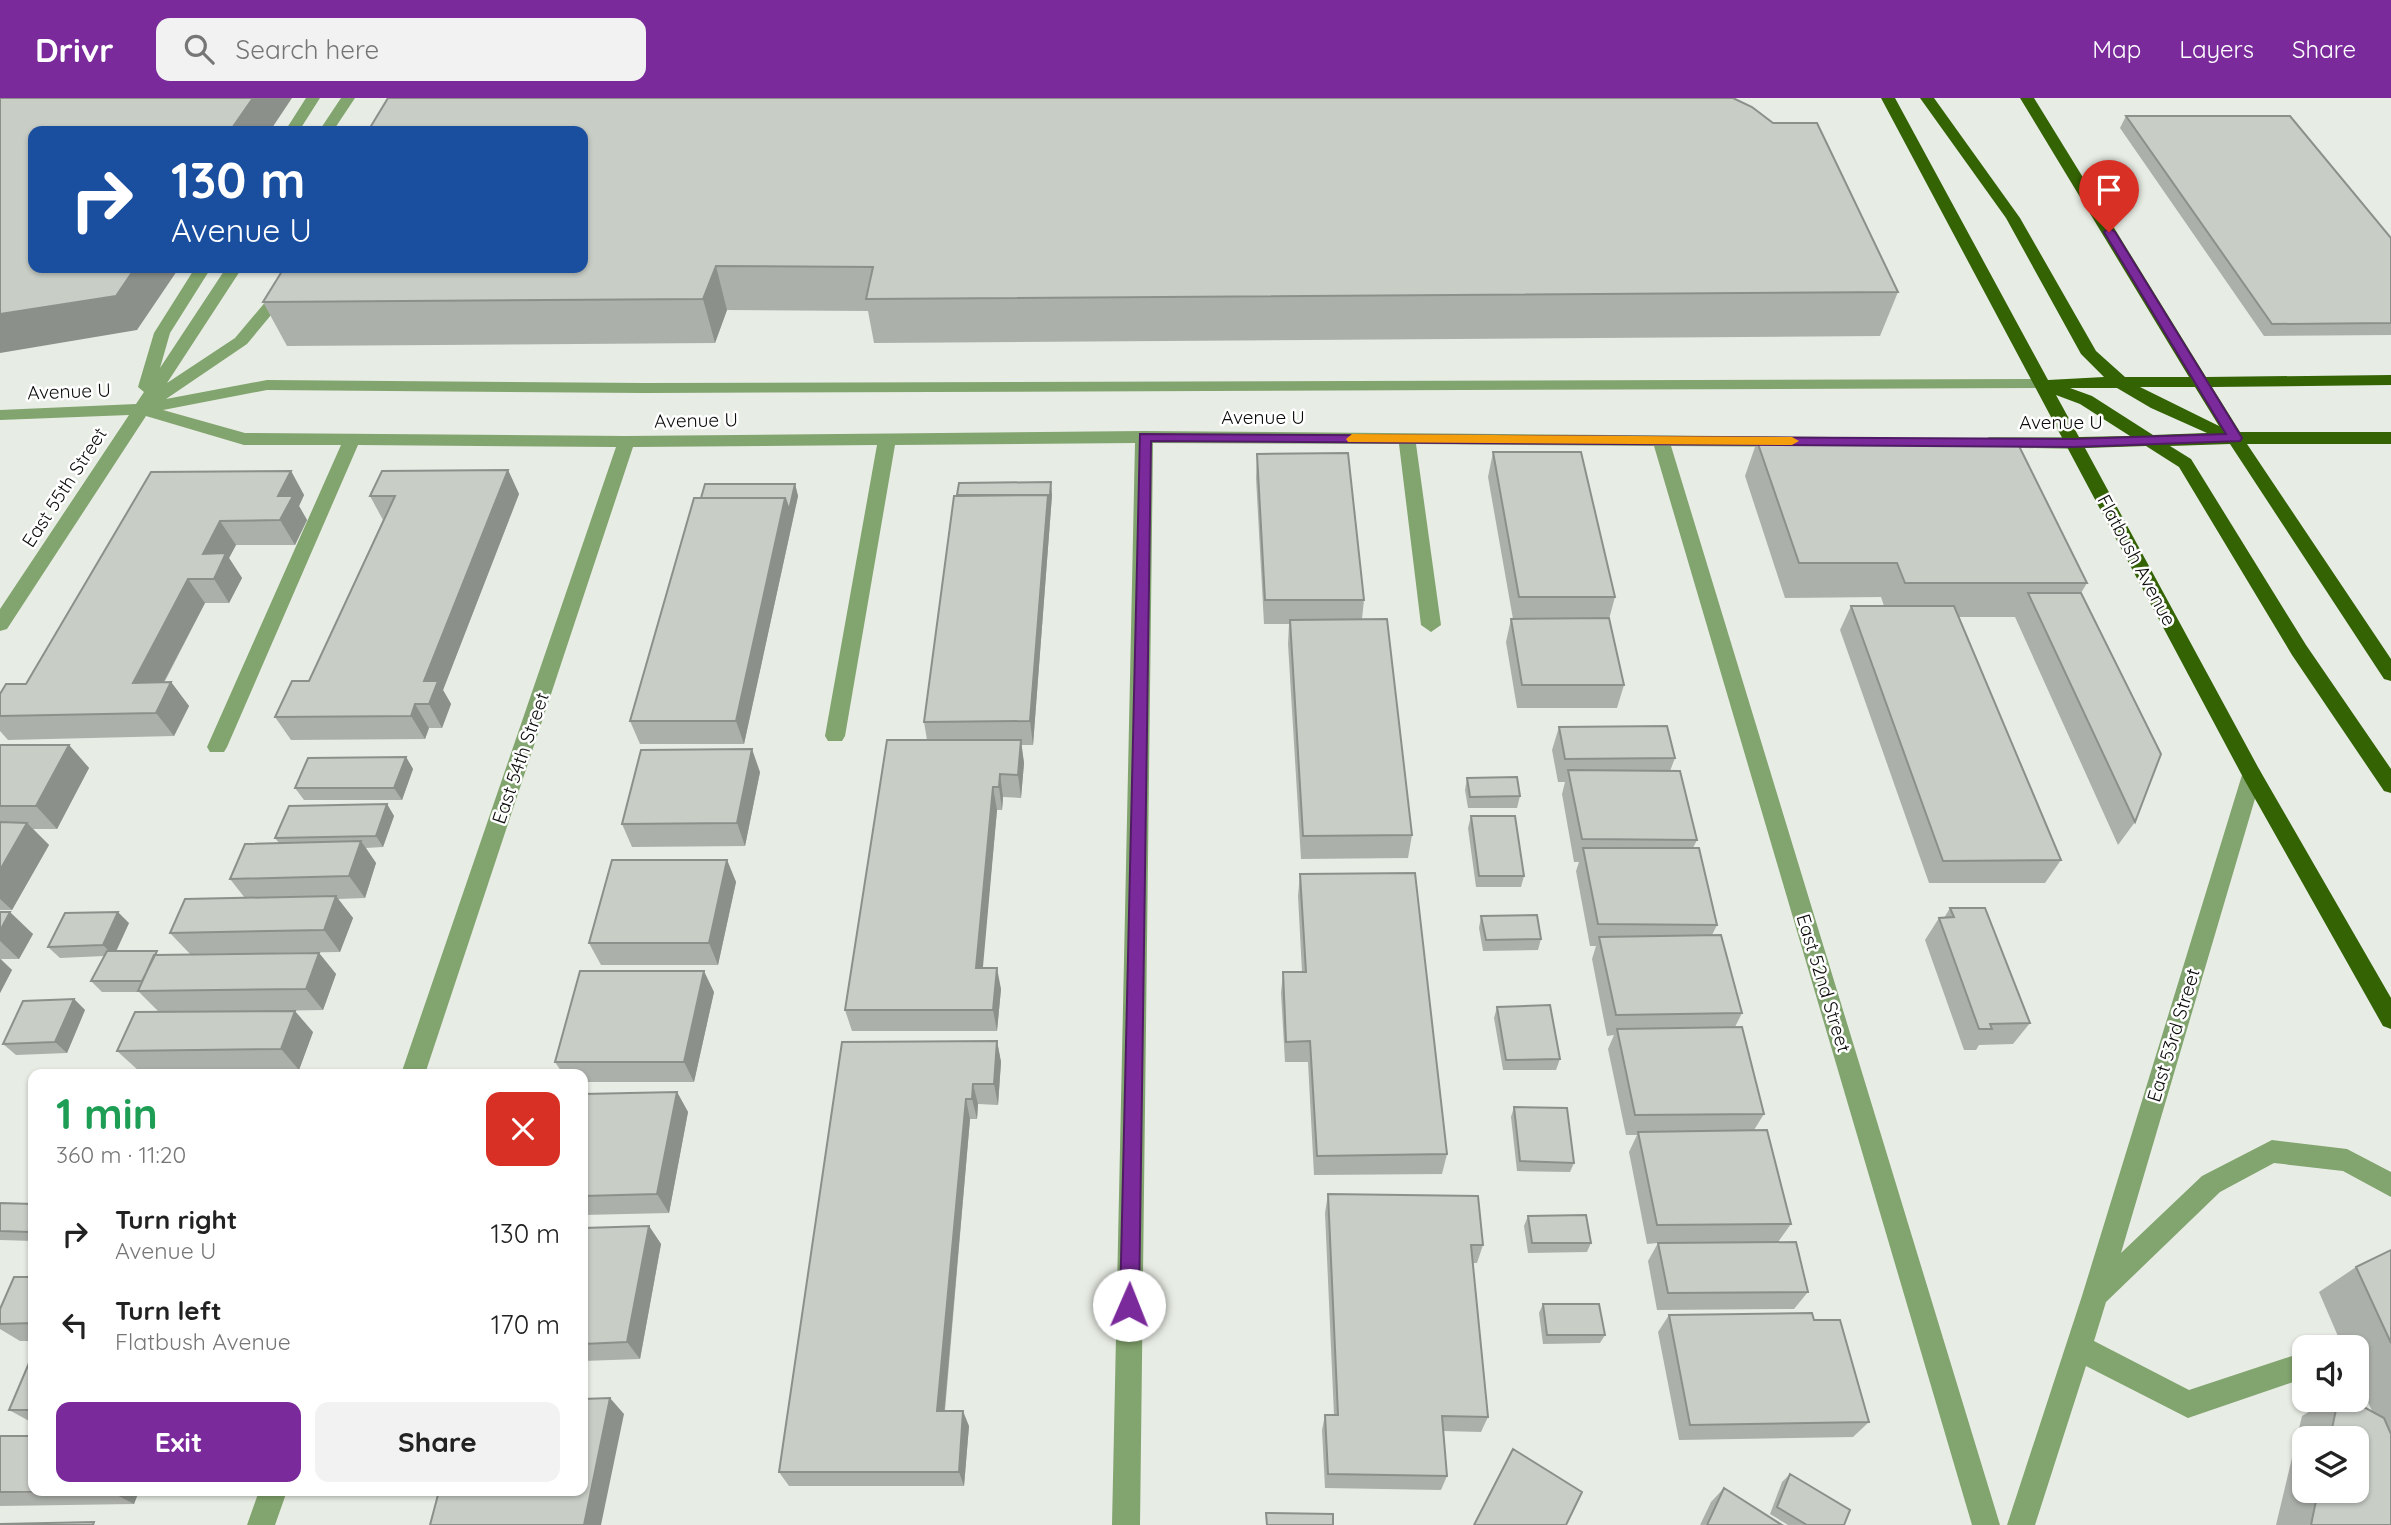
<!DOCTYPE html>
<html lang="en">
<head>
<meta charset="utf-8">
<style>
	body { margin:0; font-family:Quicksand,sans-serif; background:#f2f2f2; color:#222; height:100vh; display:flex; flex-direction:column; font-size:26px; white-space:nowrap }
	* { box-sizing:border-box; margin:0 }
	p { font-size:23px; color:#767676 }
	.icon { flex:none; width:38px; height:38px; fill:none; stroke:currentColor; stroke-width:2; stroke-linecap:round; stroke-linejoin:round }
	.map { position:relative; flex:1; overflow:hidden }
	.side { position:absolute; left:28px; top:971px; width:560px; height:427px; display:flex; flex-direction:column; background:#fff; border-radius:14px; box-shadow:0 2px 5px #0004 }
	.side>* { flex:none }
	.top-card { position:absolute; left:28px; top:28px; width:560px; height:147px; border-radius:14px; box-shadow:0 2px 5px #0004; background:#1a4fa0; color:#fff; overflow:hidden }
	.controls { position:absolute; left:2292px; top:1237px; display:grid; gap:14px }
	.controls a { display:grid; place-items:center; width:77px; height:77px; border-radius:14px; background:#fff; box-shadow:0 2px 5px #0004; font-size:35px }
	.pin { position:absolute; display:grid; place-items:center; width:60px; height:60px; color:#fff; margin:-72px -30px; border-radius:50% 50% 50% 0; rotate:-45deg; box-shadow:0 0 7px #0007 }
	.pin .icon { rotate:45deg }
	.me { position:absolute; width:77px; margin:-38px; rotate:1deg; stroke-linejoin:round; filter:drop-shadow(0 0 5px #0008) }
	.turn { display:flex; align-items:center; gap:24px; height:147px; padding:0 28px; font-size:32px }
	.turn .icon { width:91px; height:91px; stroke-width:2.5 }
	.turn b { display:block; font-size:49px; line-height:60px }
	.round { display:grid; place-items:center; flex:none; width:74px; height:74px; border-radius:14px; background:#f2f2f2 }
	.summary { display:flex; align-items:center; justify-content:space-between; height:119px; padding:0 28px }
	h1 { font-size:42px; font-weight:700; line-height:52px; color:#1e9e55 }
	.primary-button { display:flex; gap:14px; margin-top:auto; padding:14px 28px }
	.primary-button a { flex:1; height:80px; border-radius:14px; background:#7b2a9b; color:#fff; font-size:28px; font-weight:700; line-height:80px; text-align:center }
	.primary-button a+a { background:#f2f2f2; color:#222 }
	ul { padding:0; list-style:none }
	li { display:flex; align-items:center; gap:21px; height:91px; padding:0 28px }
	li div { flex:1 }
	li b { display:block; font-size:26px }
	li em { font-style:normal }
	header { display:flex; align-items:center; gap:42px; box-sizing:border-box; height:98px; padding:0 35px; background:#7b2a9b; color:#fff }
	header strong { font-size:33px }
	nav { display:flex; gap:38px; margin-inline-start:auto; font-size:24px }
	.search { width:490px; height:63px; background:#f2f2f2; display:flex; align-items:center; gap:18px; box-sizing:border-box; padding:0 24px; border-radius:14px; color:#767676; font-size:26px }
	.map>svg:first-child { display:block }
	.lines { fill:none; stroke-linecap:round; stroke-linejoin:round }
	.minor { fill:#82a46e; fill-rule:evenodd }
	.major { fill:#346304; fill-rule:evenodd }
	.wall { fill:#acb0aa; fill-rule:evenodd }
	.shaded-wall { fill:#8c908b }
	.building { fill:#c8cdc6; stroke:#8c908b; stroke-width:2 }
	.route { fill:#7b2a9b; stroke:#501b65; stroke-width:2 }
	.slow { fill:#f59e0b }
	.labels { text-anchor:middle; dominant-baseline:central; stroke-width:5; stroke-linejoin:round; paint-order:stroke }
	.street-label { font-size:19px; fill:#0b0c0a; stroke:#fff }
</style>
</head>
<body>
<header>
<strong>Drivr</strong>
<div class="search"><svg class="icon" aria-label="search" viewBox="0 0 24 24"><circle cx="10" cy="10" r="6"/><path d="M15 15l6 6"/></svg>Search here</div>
<nav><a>Map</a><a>Layers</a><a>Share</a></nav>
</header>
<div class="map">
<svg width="2391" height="1427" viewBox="0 0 2391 1427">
	<rect width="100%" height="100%" fill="#e7ece4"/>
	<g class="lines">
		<path class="minor" d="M306 0H320L299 33H285Z
			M341 0H355L333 33H319Z
			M195 170H211L170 235 160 270 226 170H242L167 285 235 240 294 170H310L247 246 166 301 267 282 645 285 2046 281V289L2040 290 645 295 267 292 163 312 245 335 626 338 1144 333 1833 339 1836 343 1833 347 1827 349 1671 348 2000 1427H1972L1654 348 1416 346 1441 527 1431 534 1421 527 1399 346 1153 345 1140 1427H1112L1135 345 895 347 845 638 842 643H828L825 638 877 347 633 349 425 976H401L616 349 358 347 227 649 224 654H210L207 649 341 347H244L146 318 7 531 0 533V511L129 317 0 322V312L136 306 144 294 138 289 154 235Z
			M1989 339H2073L2082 345 2073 351 1983 349 1980 345Z
			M2252 669 2259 671 2262 677 2121 1155 2202 1078 2272 1042 2347 1051 2391 1074V1099L2343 1073 2274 1065 2220 1094 2106 1204 2094 1243 2189 1292 2304 1254 2305 1280 2188 1320 2086 1268 2035 1427H2007L2082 1198 2242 677 2245 671Z
			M259 1393H287L275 1427H247Z"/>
		<path class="major" d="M1881 0H1895L2048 282 2104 279 2081 256 2006 120 1920 0H1934L2020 120 2096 253 2125 279H2189L2020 0H2034L2206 279 2391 277V287L2212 289 2240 334H2391V346H2247L2391 561V583L2384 581 2230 346 2170 348 2191 361 2306 547 2391 671V695L2384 693 2292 557 2179 369 2146 348 2085 350 2259 671 2391 900V931L2383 928 2245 683ZM2140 289H2195L2219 328ZM2070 290H2117L2151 310 2207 335 2153 337 2092 298ZM2056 297 2080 306 2130 338 2079 339Z"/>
	</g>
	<path class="wall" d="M2126 18 2391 140V237L2264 238 2120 30Z
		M583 33 1898 194 1880 238 874 245 868 213 727 212 715 245 287 248 263 204Z
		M1757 343 2087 485 2081 495 2135 724 2118 747 2015 519H1959L2061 762 2045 785H1929L1840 532 1851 508H1884L1881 499 1785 500 1745 378Z
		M1493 354 1615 499 1609 521 1624 587 1617 610H1517L1506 544 1511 521H1513L1488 379Z
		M1257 356 1364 502 1362 521 1412 737 1408 760 1301 761 1288 546 1289 526H1264L1256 380Z
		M508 372 519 396 443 592 451 606 442 630H429L425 641 291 642 275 619 309 583 383 422 370 398Z
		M291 373 304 397 299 408 307 422 295 447H236L229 460 242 480 229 505H205L164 585 171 584 189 608 174 638 8 642 0 633V596L26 586 151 374Z
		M795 386 798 398 744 646H640L630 623 701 400Z
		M1052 397 1033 647H1021L1024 665 1021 700 1003 699 1002 712H997L982 870 1001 891 997 933H852L845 912 927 642 924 624Z
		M1559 629 1675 660 1670 673 1697 742 1693 750 1717 827 1712 837 1742 915 1735 929 1764 1016 1754 1032 1791 1126 1778 1144 1808 1194 1794 1211 1657 1212 1648 1163 1658 1145 1647 1146 1629 1054 1637 1037H1626L1608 951 1614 937 1607 938 1592 861 1596 848H1590L1576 773 1579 764H1574L1562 696 1565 684H1558L1552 652Z
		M0 647H69L89 670 57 731H33L49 747 12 812H0Z
		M406 659 413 671 402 702H304L295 690Z
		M760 674 745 748 632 749 622 726Z
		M1467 680 1520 698 1517 710H1468L1465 692Z
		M387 706 394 718 383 749 366 750 376 765 365 800 338 801 353 820 340 854 190 856 170 835 245 800 230 781 279 745 275 740Z
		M1471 718 1524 778 1521 789H1476L1468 730Z
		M727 762 736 784 718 867H601L589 845Z
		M1300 776 1447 1056 1442 1076 1314 1077 1308 964H1285L1281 895 1283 874H1302L1298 798Z
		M1950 810 2030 925 2013 946 1979 947 1976 952H1964L1925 842 1939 820H1944Z
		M0 814 33 836 19 861H1L12 872 0 895Z
		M1481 818 1541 841 1538 852 1483 853 1479 830Z
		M129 825 116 853 160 857 319 855 336 876 323 912 212 914 313 934 299 972 139 973 117 953 159 914 139 894H102L91 883 104 858 60 860 48 849Z
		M714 894 694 984H583V976H563L555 964Z
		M74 901 85 912 67 955 16 957 3 946Z
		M1497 909 1560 961 1556 972H1503L1494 920Z
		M997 943 1001 964 998 1007 978 1006 977 1021H970L945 1313 969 1328 964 1388H789L779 1374 842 944Z
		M677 994 688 1014 669 1115 583 1117V996Z
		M1514 1009 1574 1065 1570 1074 1517 1073 1511 1019Z
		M1328 1096 1483 1147 1477 1165H1473L1488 1319 1481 1334 1443 1333 1447 1378 1441 1392 1325 1390 1322 1332 1325 1317H1334L1325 1115Z
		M0 1105 33 1106V1143L0 1142Z
		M1528 1118 1591 1145 1587 1154 1528 1155 1524 1128Z
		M649 1128 661 1146 640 1261 583 1263V1130Z
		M2391 1152V1427H2276L2302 1318 2329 1302H2338L2372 1313 2357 1280V1250H2343L2319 1194 2356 1169ZM2305 1340H2357V1393H2305Z
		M33 1179V1243H20L0 1231V1211Z
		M1543 1206 1605 1237 1600 1245 1543 1246 1539 1215Z
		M1669 1217 1814 1222 1869 1324 1853 1339 1679 1342 1658 1234Z
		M33 1258V1325L9 1312Z
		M0 1338 33 1393H139L134 1406 0 1408Z
		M1790 1376 1844 1427H1788L1770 1416 1782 1384Z
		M1724 1390 1782 1427H1700L1711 1404Z"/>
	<path class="shaded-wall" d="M253 0H292L270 33H230Z
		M716 168 727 212 715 245 703 201Z
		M135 170H179L137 232 0 255V216Z
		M508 372 519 396 443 592 451 606 442 630 429 606 424 583Z
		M291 373 304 397 299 408 307 422 295 447 280 422 278 398Z
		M1051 384 1052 397 1033 647 1030 623 1048 397Z
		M795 386 798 398 744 646 736 623 785 400Z
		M220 423 236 447 229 460 242 480 229 505 214 481 203 456Z
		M188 481 205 505 151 608 133 585Z
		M171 584 189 608 174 638 156 615Z
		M415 606 429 630 425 641 411 618Z
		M1021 642 1024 665 1021 700 1018 677Z
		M69 647 89 670 57 731 36 708Z
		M752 651 760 674 745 748 737 725Z
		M406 659 413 671 402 702 394 690Z
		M1000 676 1003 699 1002 712 999 689Z
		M993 689 997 712 981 891 976 870Z
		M387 706 394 718 383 749 376 738Z
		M27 725 49 747 12 812 0 801V772Z
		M361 743 376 765 365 800 349 778Z
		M727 762 736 784 718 867 709 845Z
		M336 798 353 820 340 854 324 832Z
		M10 814 33 836 19 861 0 843V833Z
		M118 814 129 825 114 858 103 847Z
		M319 855 336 876 323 912 306 891Z
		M0 861 12 872 0 895Z
		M997 870 1001 891 997 933 993 912Z
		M704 873 714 894 694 984 684 964Z
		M74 901 85 912 67 955 55 944Z
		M295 913 313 934 299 972 281 951Z
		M997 943 1001 964 998 1007 994 986Z
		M973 986 978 1006 977 1021 972 1001Z
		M677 994 688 1014 669 1115 657 1096Z
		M966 1001 970 1021 943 1328 937 1313Z
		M649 1128 661 1146 640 1261 627 1244Z
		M610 1300 624 1316 601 1427H584Z
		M963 1313 969 1328 964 1388 959 1374Z
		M109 1393H139L134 1406Z"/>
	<path class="building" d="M0 0H253L230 33H33V170H135L116 198 0 216Z
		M388 0H1733L1752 9 1773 25H1817L1898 194 866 201 873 169 716 168 703 201 263 204 284 170H583V33H368Z
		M2126 18H2290L2391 140V225L2272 226Z
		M2016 342 2087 485H1905L1897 465H1799L1757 343Z
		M1493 354H1581L1615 499H1519Z
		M1348 355 1364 502H1265L1257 356Z
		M508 372 424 583H438L429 606H415L411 618 275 619 292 583H309L395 398H370L382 373Z
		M291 373 278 398H293L280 422 220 423 203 456 226 455 214 481H188L133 585 171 584 156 615 0 618V596L6 586H26L151 374Z
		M1051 384 1049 409 1048 397H957L959 385Z
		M705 386H795L789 412 785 400H701Z
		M1048 397 1030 623 924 624 954 398Z
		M694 400H785L736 623H630Z
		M2028 495H2081L2161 656 2135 724Z
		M1851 508H1954L2061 762 1943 763Z
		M1609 520 1624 587H1522L1511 521Z
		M1387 521 1412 737 1303 738 1290 522Z
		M1667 628 1675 660 1565 661 1559 629Z
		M887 642H1021L1018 677 1000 676 999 689H993L976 870H997L993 912H845Z
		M0 647H69L36 708H0Z
		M752 651 737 725 622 726 641 652Z
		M406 659 394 690H295L308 660Z
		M1568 672 1680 673 1697 742 1582 741Z
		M1517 679 1520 698 1470 699 1467 680Z
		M387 706 376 738 275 740 289 708Z
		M1471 718H1515L1524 778H1479Z
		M0 724 27 725 0 772Z
		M361 743 349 778 230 781 245 746Z
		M1583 750H1699L1717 827 1598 826Z
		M612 762H727L709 845H589Z
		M1415 775 1447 1056 1317 1058 1310 943 1286 944 1283 874H1306L1300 776Z
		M336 798 324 832 170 835 185 801Z
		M1950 810H1985L2030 925 1990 926 1992 931H1979L1939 820 1954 819Z
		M0 814H10L0 833Z
		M118 814 103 847 48 849 65 815Z
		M1537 817 1541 841 1486 842 1481 818Z
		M1721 837 1742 915 1616 917 1599 839Z
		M107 853H157L142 883H91Z
		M319 855 306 891 138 893 154 857Z
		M580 873H704L684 964H555Z
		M74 901 55 944 3 946 23 903Z
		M1550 907 1560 961 1506 962 1497 909Z
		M295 913 281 951 117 953 135 914Z
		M1742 929 1764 1016 1635 1017 1617 931Z
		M997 943 994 986H973L972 1001H966L937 1313H963L959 1374H779L842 944Z
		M100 974 99 976H50L51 975Z
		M271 975V976H156H157Z
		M677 994 657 1096 583 1098V996Z
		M1514 1009 1567 1010 1574 1065 1520 1063Z
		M1767 1032 1791 1126 1657 1127 1638 1034Z
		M1328 1096 1478 1098 1483 1147H1471L1488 1319 1442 1318 1447 1378 1328 1376 1325 1317H1338Z
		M0 1105 33 1106V1128L30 1134 0 1133Z
		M1586 1117 1591 1145H1532L1528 1118Z
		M649 1128 627 1244 583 1246V1130Z
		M1796 1144 1808 1194 1668 1195 1658 1145Z
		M2391 1152V1245L2356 1169Z
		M14 1179H33V1225L0 1226V1211Z
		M1543 1206H1599L1605 1237H1547Z
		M1812 1215 1814 1222H1840L1869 1324 1690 1327 1669 1217Z
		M32 1258 33 1312H9Z
		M610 1300 584 1427H430L439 1393H583V1301Z
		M2338 1302H2351L2384 1320 2391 1336V1427H2311L2318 1393H2357V1340H2330Z
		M0 1338H33V1393H79L0 1394Z
		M1513 1351 1582 1394 1566 1427H1474Z
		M1790 1376 1850 1412 1844 1427H1807L1777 1409Z
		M1724 1390 1782 1427H1707Z
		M1266 1415 1333 1416V1427H1267Z
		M94 1424 93 1427H0V1426Z"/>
	<path class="route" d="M2109 130 2115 134 2242 340 2240 343 2073 349 1151 343 1139 1207 1136 1214 1129 1217 1122 1214 1120 1207 1140 336 2073 341 2226 336 2104 134Z"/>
	<path class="slow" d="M1352 336 1792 339 1799 343 1792 347 1348 344 1346 341Z"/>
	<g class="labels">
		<g class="street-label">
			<text transform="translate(69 293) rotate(-2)">Avenue U</text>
			<text x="1263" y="319">Avenue U</text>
			<text transform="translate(696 322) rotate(-1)">Avenue U</text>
			<text x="2061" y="324">Avenue U</text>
			<text transform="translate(64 389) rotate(-57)">East 55th Street</text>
			<text transform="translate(2137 462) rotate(62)">Flatbush Avenue</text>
			<text transform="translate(520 660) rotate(-71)">East 54th Street</text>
			<text transform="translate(1824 885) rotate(73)">East 52nd Street</text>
			<text transform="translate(2173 937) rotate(-73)">East 53rd Street</text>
		</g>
	</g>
</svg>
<div class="controls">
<a><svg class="icon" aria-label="sound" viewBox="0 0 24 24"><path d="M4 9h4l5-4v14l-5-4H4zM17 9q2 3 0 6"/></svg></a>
<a><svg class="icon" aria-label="layers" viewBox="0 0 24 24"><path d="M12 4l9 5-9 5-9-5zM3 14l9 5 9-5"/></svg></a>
</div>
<div class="pin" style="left:2109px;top:134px;background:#d93025"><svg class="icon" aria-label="arrive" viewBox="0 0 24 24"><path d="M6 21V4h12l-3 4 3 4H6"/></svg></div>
<svg class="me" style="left:1129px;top:1207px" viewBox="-20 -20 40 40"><circle r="19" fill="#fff"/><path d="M0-13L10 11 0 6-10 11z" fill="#7b2a9b"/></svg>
<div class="top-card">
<div class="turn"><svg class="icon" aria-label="right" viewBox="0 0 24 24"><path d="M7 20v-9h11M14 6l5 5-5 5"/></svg><div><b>130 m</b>Avenue U</div></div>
</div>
<section class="side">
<div class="summary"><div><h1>1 min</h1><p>360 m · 11:20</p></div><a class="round" style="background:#d93025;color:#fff"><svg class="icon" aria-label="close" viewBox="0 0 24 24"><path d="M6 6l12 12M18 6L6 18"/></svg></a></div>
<ul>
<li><svg class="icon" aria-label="right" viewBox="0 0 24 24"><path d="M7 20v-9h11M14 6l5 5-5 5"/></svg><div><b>Turn right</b><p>Avenue U</p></div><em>130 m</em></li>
<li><svg class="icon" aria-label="left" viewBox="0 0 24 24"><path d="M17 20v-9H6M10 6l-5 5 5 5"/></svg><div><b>Turn left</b><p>Flatbush Avenue</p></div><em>170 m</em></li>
</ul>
<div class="primary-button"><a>Exit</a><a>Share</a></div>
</section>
</div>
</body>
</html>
